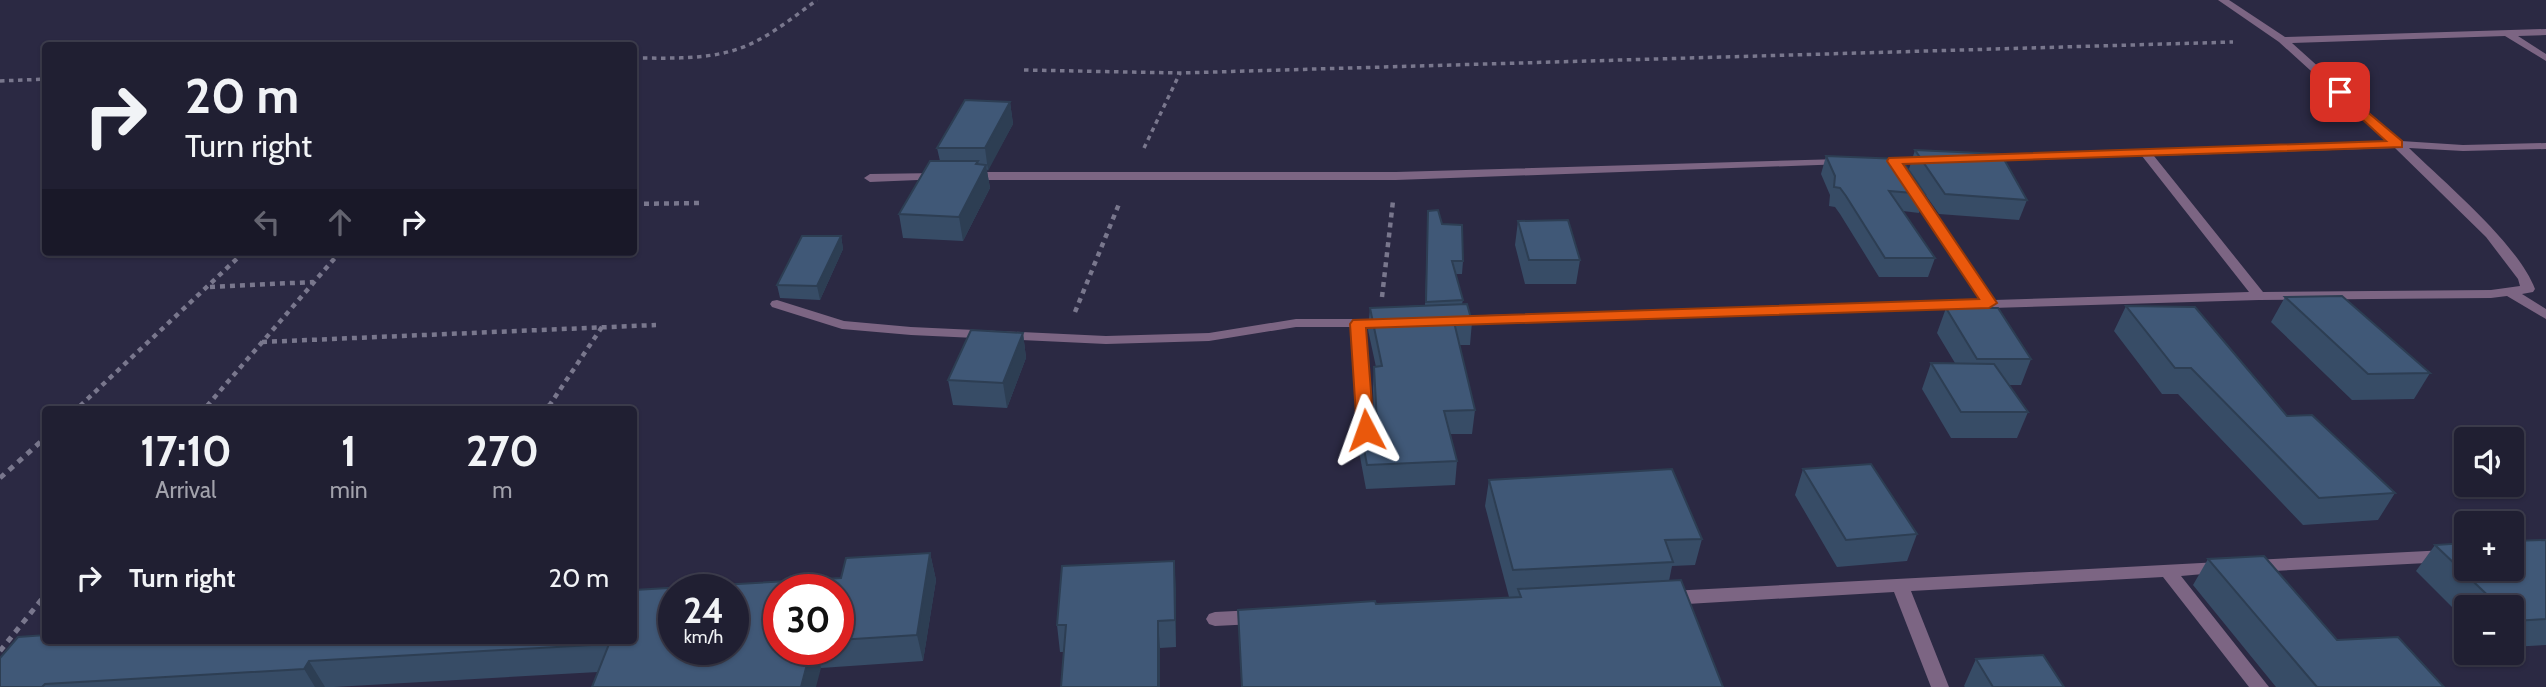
<!DOCTYPE html>
<html lang="en">
<head>
<meta charset="utf-8">
<style>
	body { margin:0; font-family:Cabin,sans-serif; background:#2d2c3e; color:#f1f3f6; height:100vh; display:flex; flex-direction:column; font-size:26px; white-space:nowrap }
	* { box-sizing:border-box; margin:0 }
	p { font-size:23px; color:#a2a2ac }
	.icon { flex:none; width:38px; height:38px; fill:none; stroke:currentColor; stroke-width:2; stroke-linecap:round; stroke-linejoin:round }
	.map { position:relative; flex:1; overflow:hidden }
	.sheet { position:absolute; left:42px; top:406px; width:595px; height:238px; display:flex; flex-direction:column; background:#201f32; border-radius:7px; box-shadow:0 2px 5px #0004,0 0 0 2px #3d3d4d }
	.sheet>* { flex:none }
	.hud { position:absolute; left:42px; top:42px; width:595px; height:214px; border-radius:7px; box-shadow:0 2px 5px #0004,0 0 0 2px #3d3d4d; background:#201f32; color:#f1f3f6; overflow:hidden }
	.controls { position:absolute; left:2454px; top:427px; display:grid; gap:14px }
	.controls a { display:grid; place-items:center; width:70px; height:70px; border-radius:7px; background:#201f32; box-shadow:0 2px 5px #0004,0 0 0 2px #3d3d4d; font-size:35px }
	.speed { position:absolute; left:658px; top:574px; display:flex; gap:14px; font-size:35px; font-weight:700; text-align:center }
	.speed>* { display:grid; place-content:center; width:91px; height:91px; border-radius:50%; background:#201f32; box-shadow:0 2px 5px #0004,0 0 0 2px #3d3d4d; line-height:1 }
	.speed small { font-size:18px; font-weight:400 }
	.speed .limit { border:10px solid #d22; background:#fff; color:#111 }
	.pin { position:absolute; display:grid; place-items:center; width:60px; height:60px; color:#fff; margin:-30px; border-radius:14px; box-shadow:0 4px 10px #0006 }
	.me { position:absolute; width:77px; margin:-38px; rotate:356deg; stroke-linejoin:round; filter:drop-shadow(0 0 5px #0008) }
	.turn { display:flex; align-items:center; gap:24px; height:147px; padding:0 28px; font-size:32px }
	.turn .icon { width:91px; height:91px; stroke-width:2.5 }
	.turn b { display:block; font-size:49px; line-height:60px }
	.lanes { display:flex; align-items:center; height:66px; padding:0 28px; background:#0003; justify-content:center; gap:35px; direction:ltr }
	.lanes .off { opacity:.35 }
	.eta { display:flex; justify-content:space-evenly; align-items:center; height:119px; text-align:center }
	.eta b { font-size:42px; font-weight:700; line-height:49px }
	ul { padding:0; list-style:none }
	li { display:flex; align-items:center; gap:21px; height:105px; padding:0 28px }
	li div { flex:1 }
	li b { display:block; font-size:26px }
	li em { font-style:normal }
	.map>svg:first-child { display:block }
	.lines { fill:none; stroke-linecap:round; stroke-linejoin:round }
	.path-far2 { stroke:#79778d; stroke-width:3.5; stroke-dasharray:4.5 4.5; stroke-linecap:butt }
	.path-far1 { stroke:#79778d; stroke-width:4.5; stroke-dasharray:5 5; stroke-linecap:butt }
	.path { stroke:#79778d; stroke-width:5; stroke-dasharray:6 6; stroke-linecap:butt }
	.street { fill:#7c6583; fill-rule:evenodd }
	.wall { fill:#374c66; fill-rule:evenodd }
	.shaded-wall { fill:#2d3e53 }
	.building { fill:#405877; stroke:#2d3e53; stroke-width:2; fill-rule:evenodd }
	.route { fill:#ea580c; stroke:#983908; stroke-width:2 }
</style>
</head>
<body>
<div class="map">
<svg width="2546" height="687" viewBox="0 0 2546 687">
	<rect width="100%" height="100%" fill="#2b2943"/>
	<g class="lines">
		<path class="path-far2" d="M634 58C668 58 705 60 738 49 767 39 792 18 817 0
			M1024 70 1180 73 2233 42
			M0 81 46 79
			M1144 148 1180 73"/>
		<path class="path-far1" d="M634 204 699 203
			M210 287 313 282
			M1382 297 1393 201
			M1075 312 1119 204
			M262 342 656 325
			M80 406 244 252
			M207 406 340 252
			M549 406 602 327"/>
		<path class="path" d="M75 410 82 404
			M203 410 208 404
			M546 410 550 404
			M0 478 46 437
			M0 651 46 594"/>
		<path class="street" d="M2218 0H2229L2285 37 2546 29V35L2518 36 2546 54V61L2505 36 2292 43 2401 141 2463 145 2546 143V149L2463 151 2409 148C2445 183 2518 244 2535 289L2533 292 2522 294 2546 309V319L2507 296 2491 298 2259 300 1452 324 1445 320 1452 316 1980 300 1906 188 1912 184 1916 185 1994 300 2249 292 2142 156 1984 161 1978 158 1984 155 2388 141 2279 42ZM2395 148 2486 237 2518 279 2520 286 2491 290 2263 292 2154 156Z
			M1841 159 1847 162 1845 164 1396 180H969L963 176 969 172H1396Z
			M938 173 944 177 942 179 870 182 864 178 870 174Z
			M777 300 844 321 911 327 1106 336 1209 333 1296 319H1386L1393 323 1386 327H1365L1374 431 1366 436 1358 431 1351 327H1296L1209 341 1106 344 911 335 842 329 772 307 770 304 772 301Z
			M2466 549V561L2254 572 2248 570 2246 566 2248 562 2254 560Z
			M2220 562 2226 564 2228 568 2226 572 2181 576 2269 687H2249L2163 577 1911 591 1949 687H1931L1894 592 1670 605 1664 603 1661 598 1664 593 1670 591Z
			M1255 610 1261 612 1264 617 1261 622 1255 624 1215 626 1209 624 1206 619 1209 614 1215 612Z"/>
	</g>
	<path class="wall" d="M1010 102 1013 124 987 171 990 188 963 241 903 238 899 214 940 161 937 148Z
		M1915 150 2027 200 2019 220 1939 214 1925 194 1919 213 1903 211 1935 258 1928 277H1879L1840 214 1835 207 1829 206 1830 195 1821 174 1826 156 1909 169Z
		M1428 211 1442 224 1463 261 1462 274H1456L1463 300 1462 304 1472 322 1470 345H1459L1475 410 1472 434H1450L1457 461 1455 485 1366 489 1358 446 1359 422H1374L1373 390 1374 367H1376L1368 330 1370 308 1425 305Z
		M1518 221 1580 260 1576 284H1525L1515 245Z
		M841 236 843 249 820 300 780 298 777 285Z
		M2285 297 2430 373 2414 399 2352 400 2271 322Z
		M2126 306 2287 416 2395 493 2378 520 2303 525 2178 394H2162L2114 331Z
		M1946 308 2031 359 2021 385H2009L2028 412 2017 438H1951L1922 389 1931 363H1955L1937 333Z
		M1023 333 1026 358 1007 408 953 405 948 380Z
		M1803 469 1917 534 1907 561 1837 567 1795 495Z
		M1489 480 1702 539 1695 565 1672 566 1669 581 1723 687H1242L1238 610 1517 597H1509L1485 506Z
		M2546 540V645L2511 647V607H2466V621L2416 571 2435 545Z
		M930 553 936 580 923 661 821 668 598 672 334 687H0L46 635 841 578ZM838 590V649H779Z
		M2208 559 2337 640 2444 687H2276L2193 585Z
		M1176 588V647L1160 648V687H1061L1064 652H1060L1057 625Z
		M1976 659 2064 687H1965L1964 686Z"/>
	<path class="shaded-wall" d="M1010 102 1013 124 988 171 985 148Z
		M978 161 980 177 986 165 990 188 963 241 959 217Z
		M841 236 843 249 820 300 817 286Z
		M1023 333 1026 358 1007 408 1003 383Z
		M930 553 936 580 923 661 917 635Z
		M1174 561 1176 588V647L1175 620Z
		M1158 621 1160 648V687H1158Z
		M811 649H816L821 668 816 687H801Z
		M309 661 325 687H315L304 669Z"/>
	<path class="building" d="M965 100 1010 102 985 148H937Z
		M1915 150 2001 154 2027 200 1945 194Z
		M1826 156 1901 159 1925 194 1889 191 1935 258H1885L1846 196 1840 188 1834 187 1835 176Z
		M930 161H978L976 164 986 165 959 217 899 214Z
		M1438 210 1442 224 1462 225 1463 261H1452L1463 300 1426 302 1428 211Z
		M1568 220 1580 260H1529L1518 221Z
		M802 236H841L817 286 777 285Z
		M2342 296 2430 373 2368 374 2285 297Z
		M1467 304 1472 322H1454L1475 410 1444 411 1457 461 1367 465 1359 422H1377L1374 367 1382 366 1370 308Z
		M2126 306 2195 307 2287 416 2312 415 2395 493 2319 498 2191 368H2175Z
		M1946 308H1998L2031 359H1977Z
		M971 330 1023 333 1003 383 948 380Z
		M1931 363 1994 364 2028 412H1961Z
		M1871 464 1917 534 1846 540 1803 469Z
		M1672 469 1702 539 1665 540 1673 562 1513 570 1489 480Z
		M2546 540V619L2514 621 2511 619V607H2500L2435 545 2466 543V569H2511V541Z
		M930 553 917 635 838 640V590H779V649H811L801 687H592L609 644 309 661 304 669 45 684 42 687H0V658L18 637 46 635V640H634V590L841 578 846 558ZM674 590H733V649H674Z
		M2264 556 2337 640 2398 637 2444 687H2317L2208 559Z
		M1174 561 1175 620 1158 621V687H1061L1066 625H1057L1062 566Z
		M1681 580 1723 687H1242L1238 610 1375 601 1376 604 1521 597 1518 589Z
		M2043 655 2064 687H1993L1976 659Z"/>
	<path class="route" d="M2340 89 2402 141V147L1903 164 1997 303 1989 308 1366 328 1374 430 1366 436 1357 430 1350 324 1353 320 1979 299 1887 161 1889 158 2386 141 2336 95V90Z"/>
</svg>
<div class="controls">
<a><svg class="icon" aria-label="sound" viewBox="0 0 24 24"><path d="M4 9h4l5-4v14l-5-4H4zM17 9q2 3 0 6"/></svg></a>
<a>+</a>
<a>−</a>
</div>
<div class="speed"><div>24<small>km/h</small></div><div class="limit">30</div></div>
<div class="pin" style="left:2340px;top:92px;background:#d93025"><svg class="icon" aria-label="arrive" viewBox="0 0 24 24"><path d="M6 21V4h12l-3 4 3 4H6"/></svg></div>
<svg class="me" style="left:1366px;top:430px" viewBox="-20 -20 40 40"><path d="M0-17L14 15 0 8-14 15z" fill="#ea580c" stroke="#fff" stroke-width="4"/></svg>
<div class="hud">
<div class="turn"><svg class="icon" aria-label="right" viewBox="0 0 24 24"><path d="M7 20v-9h11M14 6l5 5-5 5"/></svg><div><b>20 m</b>Turn right</div></div>
<div class="lanes"><svg class="icon off" aria-label="left" viewBox="0 0 24 24"><path d="M17 20v-9H6M10 6l-5 5 5 5"/></svg><svg class="icon off" aria-label="ahead" viewBox="0 0 24 24"><path d="M12 20V5M6 11l6-6 6 6"/></svg><svg class="icon" aria-label="right" viewBox="0 0 24 24"><path d="M7 20v-9h11M14 6l5 5-5 5"/></svg></div>
</div>
<section class="sheet">
<div class="eta">
<div><b>17:10</b><p>Arrival</p></div>
<div><b>1</b><p>min</p></div>
<div><b>270</b><p>m</p></div>
</div>
<ul>
<li><svg class="icon" aria-label="right" viewBox="0 0 24 24"><path d="M7 20v-9h11M14 6l5 5-5 5"/></svg><div><b>Turn right</b></div><em>20 m</em></li>
</ul>
</section>
</div>
</body>
</html>
